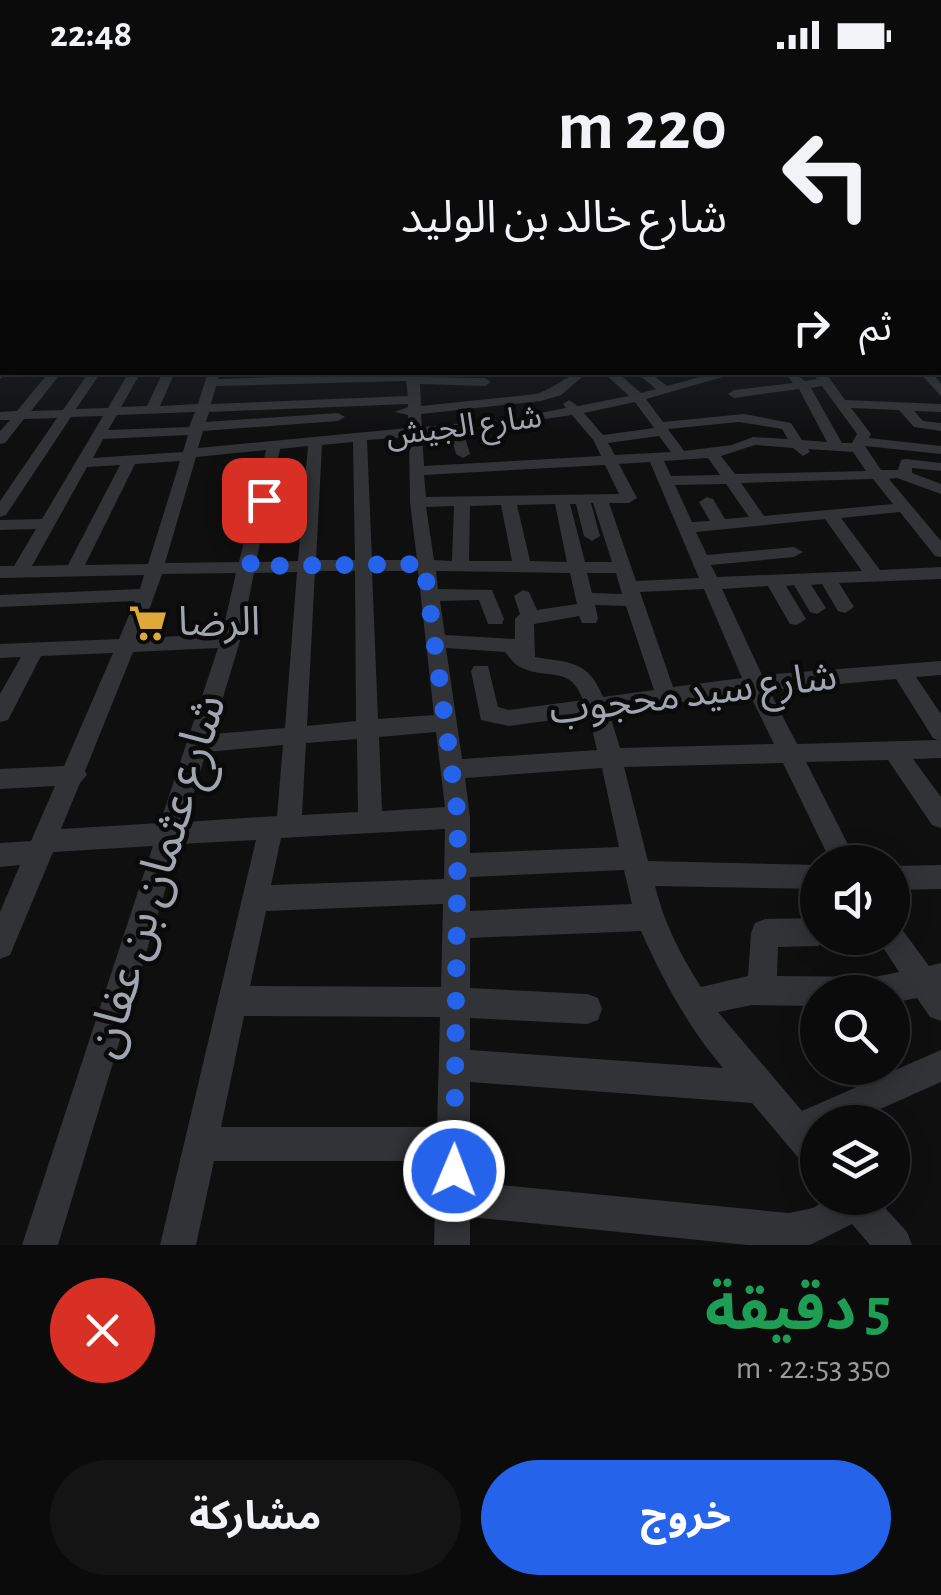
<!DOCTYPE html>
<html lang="ar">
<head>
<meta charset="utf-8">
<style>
	body { margin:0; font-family:"Alegreya Sans","Noto Sans Arabic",sans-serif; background:#141415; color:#f1f3f6; direction:rtl; height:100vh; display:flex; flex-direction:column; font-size:38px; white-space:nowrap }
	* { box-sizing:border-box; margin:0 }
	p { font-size:32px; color:#9a9b9d }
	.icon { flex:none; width:55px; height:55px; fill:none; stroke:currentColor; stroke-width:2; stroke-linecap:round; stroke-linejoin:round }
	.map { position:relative; height:1175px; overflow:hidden; direction:ltr }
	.drawer { display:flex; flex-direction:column; background:#0b0b0c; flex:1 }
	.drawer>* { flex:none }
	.hud { position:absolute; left:0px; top:0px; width:942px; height:305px; box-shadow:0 5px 25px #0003,0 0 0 2px #2b2b2d; direction:rtl; background:#0b0b0c; color:#f1f3f6; overflow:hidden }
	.buttons { position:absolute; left:800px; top:775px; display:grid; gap:20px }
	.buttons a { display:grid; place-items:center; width:110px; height:110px; border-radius:50%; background:#0b0b0c; box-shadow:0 5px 25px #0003,0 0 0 2px #2b2b2d; font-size:50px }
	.pin { position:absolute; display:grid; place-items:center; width:85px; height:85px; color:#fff; margin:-42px; border-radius:20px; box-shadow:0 5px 15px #0006 }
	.me { position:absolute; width:110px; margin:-55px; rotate:1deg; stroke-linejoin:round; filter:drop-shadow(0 0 8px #0008) }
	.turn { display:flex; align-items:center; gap:35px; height:210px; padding:0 50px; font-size:45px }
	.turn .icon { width:130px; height:130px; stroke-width:2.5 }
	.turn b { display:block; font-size:70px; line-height:85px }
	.then { display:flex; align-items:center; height:95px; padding:0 50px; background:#0003; gap:20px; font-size:38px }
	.round { display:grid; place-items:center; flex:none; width:105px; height:105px; border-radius:52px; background:#141415 }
	.summary { display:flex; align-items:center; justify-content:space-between; height:170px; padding:0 50px }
	h1 { font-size:60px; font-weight:700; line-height:75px; color:#1e9e55 }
	.primary-button { display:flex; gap:20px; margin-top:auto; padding:20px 50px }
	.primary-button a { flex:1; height:115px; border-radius:60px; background:#2563eb; color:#fff; font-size:40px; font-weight:700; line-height:115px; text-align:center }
	.primary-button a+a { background:#141415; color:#f1f3f6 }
	.status { display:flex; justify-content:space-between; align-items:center; height:70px; padding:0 50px; background:#0b0b0c; direction:ltr }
	.status svg { height:28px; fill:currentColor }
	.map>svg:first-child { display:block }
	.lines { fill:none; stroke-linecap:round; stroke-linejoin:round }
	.river { fill:#2c3339; fill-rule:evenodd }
	.street { fill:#323336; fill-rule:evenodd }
	.route { stroke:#2563eb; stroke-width:18; stroke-dasharray:0 32.4 }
	.labels { text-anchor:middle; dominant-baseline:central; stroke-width:9; stroke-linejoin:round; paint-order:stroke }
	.far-street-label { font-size:32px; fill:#a1a5af; stroke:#0a0a0b }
	.poi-label { font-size:40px; fill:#a1a5af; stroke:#0a0a0b; text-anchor:start }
	.street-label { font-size:40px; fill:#a1a5af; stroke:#0a0a0b }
	.near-street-label { font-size:48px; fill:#a1a5af; stroke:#0a0a0b }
</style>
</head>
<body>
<div class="status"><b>22:48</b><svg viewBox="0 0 49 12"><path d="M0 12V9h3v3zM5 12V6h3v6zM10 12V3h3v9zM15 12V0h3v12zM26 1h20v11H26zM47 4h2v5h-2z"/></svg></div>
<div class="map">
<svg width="941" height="1175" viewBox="0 0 941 1175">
	<rect width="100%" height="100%" fill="#0f0f10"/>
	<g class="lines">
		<path class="river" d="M0 264H2V274H0Z"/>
		<path class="street" d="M0 214H2V220H0Z
			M940 218H941V224H940Z
			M0 238H2V244H0Z
			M940 241H941V247H940Z
			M0 272H2V278H0Z
			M940 277H941V283H940Z
			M0 299 8 302 0 309Z
			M49 302H62L31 341 63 340 89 302H101L76 339 108 338 129 302H141L121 337 147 336 163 302H175L160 336 198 334 208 302H220L218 309 419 302V307L485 308 491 312 485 316 420 314 421 336 536 324C555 319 568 302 588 302L561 325 541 331 421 344 422 357 509 349 566 338 563 334 569 330 578 336 629 326 603 302H617L641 323 656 319 635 302H649L667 316 718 302H740L646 329 663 352 744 344 791 353 802 370 827 372 799 319 734 328 728 324 734 320 793 313 788 307 794 303 805 311 817 309 812 302H825L845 330 941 334V342L914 341 923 351 941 353V361L914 357 899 340 851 338 871 364 869 368 941 376V384L865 376 881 400H898L901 390 906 389 941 393V401L912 398V403L941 414V424L897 408 889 409 941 471V487L935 486 900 442 841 448 880 500 941 497V509L839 513 854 537 845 543 838 541 822 514 811 515 826 538 817 544 810 542 794 515 786 516 806 549 797 555 790 554 768 516 722 519 762 605 941 591V605L916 607 941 644V688L913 689 941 727V758L932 755 888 690 806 692 857 792H831L783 693 624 697 648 791 818 795V819L655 816C664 853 680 884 701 917L748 906 751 863 755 853 765 849 818 848V868H830L818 876 778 877 777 906 874 907 899 902 877 868H892V855L901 858 929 896 941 893V951L930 947 917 928 892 933V922H818V936L752 935 718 942 802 1041 941 980V1012L851 1052H818V1102L806 1097 752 1033 470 1012V1112L789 1143 813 1138 829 1128H876L907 1162 912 1175H870L852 1154 810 1175H748L470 1147V1175H434L436 1091H214L196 1175H160L256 770 179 774 58 1175H22L153 776 53 782 10 885 0 889V842L20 795 0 797V773L31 771 55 716 0 719V699L64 696 113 583 41 586 8 650 0 652V624L21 587 0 588V574L119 569 135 531 0 537V525L140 519 144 505 0 508V496H14L36 459 0 460V450L42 449 103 346 71 347 6 445 0 447V431L57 348 24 349 5 373 0 374V361L10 350H0V342L17 341ZM406 311 408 326 211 334 216 316ZM822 316 857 364 852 373H842L811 318ZM635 332 654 358 603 365 584 343ZM408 334V337L395 342 408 345V358L198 378 203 361 338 351 345 347 338 343 206 352 209 342ZM195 342 189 357 108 360 117 345ZM572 345 594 371 601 386 424 396 422 365 450 363 456 384 463 388 470 384 463 361ZM739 352 782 359 788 369 753 367 732 375 684 381 668 359ZM188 365 183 382 93 388 103 369ZM659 366 671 382 615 385 608 373ZM409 367 410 432 417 490H372L367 370ZM353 372 355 490H316L322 375ZM755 375 793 378 803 386 810 382 808 379 853 382 866 401 735 404 721 386ZM308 376 298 491 256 492 280 379ZM266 380 239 492 165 493 196 387ZM708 388 720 405 671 406 664 391ZM180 391 148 494 85 495 135 394ZM650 392 699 508 636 511 609 433H629L637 428 619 394ZM120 395 68 495 32 496 87 397ZM605 395 619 424 426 427 424 405ZM873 409 893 434 764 446 741 413ZM726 414 749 447 725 449 713 429 707 427 699 432 710 451 692 452 675 415ZM591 433H593L612 492H585L570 434H576L584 466 592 471 600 466ZM555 434 567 492 530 491 517 435ZM501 435 512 491H469L470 436ZM454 436 452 491 434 490 426 437ZM825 449 862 501 717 507 711 495 794 487 803 482 794 477 707 485 696 462ZM315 501H355L356 651 307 656ZM372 501H418L434 645 378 649ZM436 501 570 503 577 534 537 540 529 522 523 520 514 526 520 544 515 549V569L445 565 440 531 479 530 488 554H502L504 549 492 520 438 519ZM297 502 285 658 212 664 240 571 254 503ZM236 503 222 564 139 568 162 504ZM587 503H616L622 524 592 523ZM704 519 742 608 673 617 640 522ZM595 535 626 536 654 620 603 627C588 590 570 593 535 587L534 554 579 546 582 553H596L598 548ZM218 578 160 753 61 759 80 713 87 705 85 701 133 582ZM446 578 505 582C510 588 515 595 522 598 550 610 570 595 583 630L509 640 498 637 488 596H474L471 601 481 650 509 656 589 645 597 680 462 689ZM896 609 933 668 938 670 797 674 769 620ZM749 623 774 674 620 678 609 642ZM436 662 445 737 382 741 379 667ZM357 669 358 742 302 745 306 673ZM283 675 277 746 185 752 206 682ZM602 698 619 777 470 783V747L465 708ZM445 759 444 809 271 815 281 768ZM624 800 632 834 470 841V807ZM443 834 441 917 250 916 266 841ZM641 861C663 910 688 957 723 998L470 980V948L587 954 598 950 602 939 598 928 587 924 470 918V868ZM244 946 440 947 437 1057H221Z
			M919 302H932L941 314V326Z
			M941 795V819L892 820V796Z"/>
	</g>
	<linearGradient id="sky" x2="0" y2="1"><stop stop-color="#080809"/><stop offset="0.54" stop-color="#313742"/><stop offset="1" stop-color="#313742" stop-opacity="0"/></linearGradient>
	<rect width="941" height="361" fill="url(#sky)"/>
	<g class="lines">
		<path class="route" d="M264 430 250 496 424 494 458 747 454 1101"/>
	</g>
	<defs>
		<g id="supermarket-bare" transform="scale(3)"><path d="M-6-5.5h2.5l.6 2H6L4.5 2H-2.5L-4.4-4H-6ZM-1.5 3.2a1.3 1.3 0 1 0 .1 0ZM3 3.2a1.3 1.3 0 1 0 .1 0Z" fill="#ddaa3a" stroke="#0a0a0b" stroke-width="2.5" paint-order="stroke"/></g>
	</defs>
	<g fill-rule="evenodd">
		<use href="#supermarket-bare" x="148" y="553"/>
	</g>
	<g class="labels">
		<g class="far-street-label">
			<text transform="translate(464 356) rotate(-7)">شارع الجيش</text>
		</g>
		<g class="poi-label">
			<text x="178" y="553">الرضا</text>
		</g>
		<g class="street-label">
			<text transform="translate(693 624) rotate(-7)">شارع سيد محجوب</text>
		</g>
		<g class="near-street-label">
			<text transform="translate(157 806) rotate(-73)">شارع عثمان بن عفان</text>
		</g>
	</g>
</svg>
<div class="buttons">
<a><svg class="icon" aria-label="sound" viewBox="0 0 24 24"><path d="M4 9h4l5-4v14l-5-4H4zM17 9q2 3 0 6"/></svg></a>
<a><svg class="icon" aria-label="search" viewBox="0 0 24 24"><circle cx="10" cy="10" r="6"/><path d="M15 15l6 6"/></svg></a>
<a><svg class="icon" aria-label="layers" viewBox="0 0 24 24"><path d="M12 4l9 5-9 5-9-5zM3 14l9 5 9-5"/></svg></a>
</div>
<div class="pin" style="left:264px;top:430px;background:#d93025"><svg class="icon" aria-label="arrive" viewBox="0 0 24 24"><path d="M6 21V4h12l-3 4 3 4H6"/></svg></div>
<svg class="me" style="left:454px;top:1101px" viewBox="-20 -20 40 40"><circle r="17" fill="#2563eb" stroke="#fff" stroke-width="3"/><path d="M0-11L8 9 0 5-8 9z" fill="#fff"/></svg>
<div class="hud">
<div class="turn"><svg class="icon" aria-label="left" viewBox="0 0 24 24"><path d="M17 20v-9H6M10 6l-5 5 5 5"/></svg><div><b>220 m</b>شارع خالد بن الوليد</div></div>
<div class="then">ثم<svg class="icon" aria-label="right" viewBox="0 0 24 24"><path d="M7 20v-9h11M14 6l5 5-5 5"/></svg></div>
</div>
</div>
<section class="drawer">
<div class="summary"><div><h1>5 دقيقة</h1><p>350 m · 22:53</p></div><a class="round" style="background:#d93025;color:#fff"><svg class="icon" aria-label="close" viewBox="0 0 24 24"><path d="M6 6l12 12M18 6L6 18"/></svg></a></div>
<div class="primary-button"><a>خروج</a><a>مشاركة</a></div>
</section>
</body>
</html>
